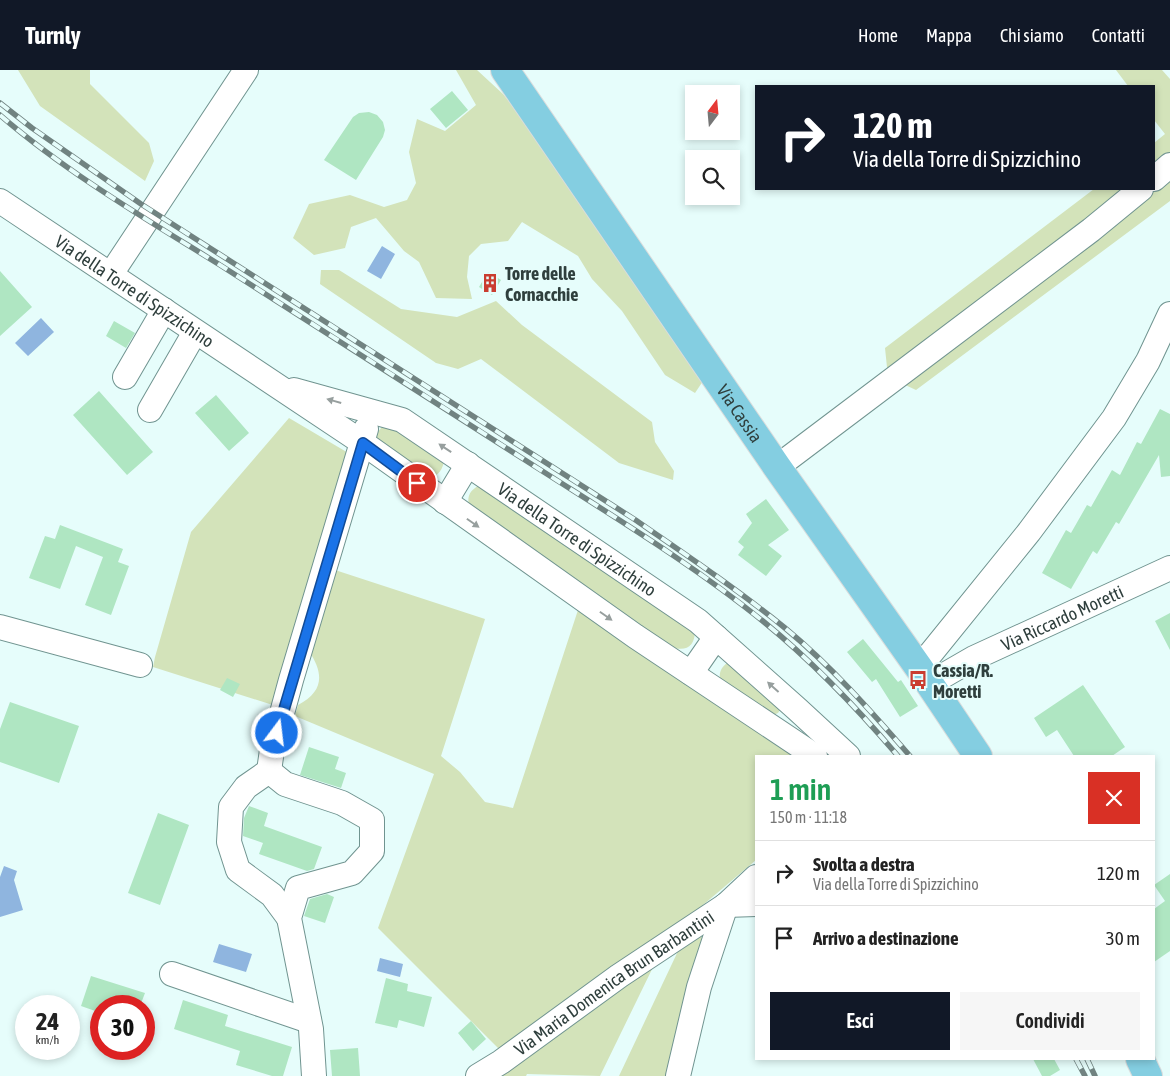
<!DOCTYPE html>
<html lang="it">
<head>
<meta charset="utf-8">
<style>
	body { margin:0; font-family:"Asap Condensed",sans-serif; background:#f6f6f6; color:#222; height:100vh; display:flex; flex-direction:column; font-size:19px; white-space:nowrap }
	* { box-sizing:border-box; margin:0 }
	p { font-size:16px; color:#767676 }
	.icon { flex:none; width:28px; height:28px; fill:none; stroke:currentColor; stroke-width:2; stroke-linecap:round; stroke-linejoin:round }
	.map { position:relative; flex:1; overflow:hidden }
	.details { position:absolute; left:755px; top:685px; width:400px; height:305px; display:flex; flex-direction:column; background:#fff; border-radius:0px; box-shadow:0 2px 8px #0003 }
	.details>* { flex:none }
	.banner { position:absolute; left:755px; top:15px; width:400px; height:105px; border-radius:0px; box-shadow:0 2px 8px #0003; background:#111827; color:#fff; overflow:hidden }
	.needle { width:32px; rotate:16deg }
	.buttons { position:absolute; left:685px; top:15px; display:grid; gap:10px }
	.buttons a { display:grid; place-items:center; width:55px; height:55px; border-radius:0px; background:#fff; box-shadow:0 2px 8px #0003; font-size:25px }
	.speed { position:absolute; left:15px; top:925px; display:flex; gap:10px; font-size:25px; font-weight:700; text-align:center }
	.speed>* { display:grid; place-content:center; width:65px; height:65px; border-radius:50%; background:#fff; box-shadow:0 2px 8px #0003; line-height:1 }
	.speed small { font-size:12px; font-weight:400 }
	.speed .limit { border:8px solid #d22; background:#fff; color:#111 }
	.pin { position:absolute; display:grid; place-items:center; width:42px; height:42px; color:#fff; margin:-21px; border:2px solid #fff; border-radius:50%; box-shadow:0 1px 5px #0007 }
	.me { position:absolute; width:55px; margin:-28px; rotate:15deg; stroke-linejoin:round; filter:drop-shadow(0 0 4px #0008) }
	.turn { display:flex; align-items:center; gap:18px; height:105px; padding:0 15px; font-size:22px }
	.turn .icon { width:65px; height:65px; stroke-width:2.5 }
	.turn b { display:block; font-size:35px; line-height:42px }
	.round { display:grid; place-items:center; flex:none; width:52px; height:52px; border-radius:0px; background:#f6f6f6 }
	.overview { display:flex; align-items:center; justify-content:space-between; height:85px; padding:0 15px }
	h1 { font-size:30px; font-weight:600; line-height:38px; color:#1e9e55 }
	.button { display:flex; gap:10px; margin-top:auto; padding:10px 15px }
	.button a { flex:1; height:58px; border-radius:0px; background:#111827; color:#fff; font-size:20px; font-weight:600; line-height:58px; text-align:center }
	.button a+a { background:#f6f6f6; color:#222 }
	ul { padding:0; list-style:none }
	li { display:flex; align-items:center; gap:15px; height:65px; padding:0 15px; border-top:1px solid #e0e0e0 }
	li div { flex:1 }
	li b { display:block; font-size:19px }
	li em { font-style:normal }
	header { display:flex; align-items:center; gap:30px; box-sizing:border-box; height:70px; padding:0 25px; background:#111827; color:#fff }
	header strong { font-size:24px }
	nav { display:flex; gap:28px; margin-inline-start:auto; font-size:18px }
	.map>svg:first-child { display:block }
	.green { fill:#d3e3ba }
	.water { fill:#8fb5df }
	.building { fill:#afe6c2 }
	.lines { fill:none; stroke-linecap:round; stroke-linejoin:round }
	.minor-casing { stroke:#709490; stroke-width:26 }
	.major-casing { stroke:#dadcdc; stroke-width:30 }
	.minor { stroke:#fff; stroke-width:24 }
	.major { stroke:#84cee1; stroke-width:28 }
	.rail-casing { stroke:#718381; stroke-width:5.5 }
	.rail { stroke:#e6fdfb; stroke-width:4; stroke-dasharray:11; stroke-linecap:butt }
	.oneway { fill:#979f9e }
	.route-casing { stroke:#114b97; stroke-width:12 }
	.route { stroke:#1a73e8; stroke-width:9 }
	.labels { text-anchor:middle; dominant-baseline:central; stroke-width:4; stroke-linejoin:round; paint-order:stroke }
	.poi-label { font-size:18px; font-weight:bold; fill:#2f3f3d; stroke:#e6fdfb; text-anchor:start }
	.street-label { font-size:18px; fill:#2f3f3d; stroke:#e6fdfb }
</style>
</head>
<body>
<header>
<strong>Turnly</strong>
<nav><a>Home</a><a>Mappa</a><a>Chi siamo</a><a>Contatti</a></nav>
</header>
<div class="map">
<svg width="1170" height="1006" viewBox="0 0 1170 1006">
	<rect width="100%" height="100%" fill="#e6fdfb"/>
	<path class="green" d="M18 0H90V14L149 73 154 91 145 111 40 36Z
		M456 0H477L503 24 622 178 705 308 695 323 665 305 622 241 592 209 578 186 522 152 508 171 481 174 469 186 467 207 472 229 436 228 419 192 404 181 376 148 351 157 345 178 314 185 293 168 309 134 350 125 384 137 407 130 416 113 409 82 417 49 445 61 476 35Z
		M1116 0H1162L1170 9V131L916 320 888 307 885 278 1094 119H1154V73L1165 64 1154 50V16H1128Z
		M321 200H339L401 239 457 247 496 231 522 255 652 352 655 372 674 401 673 410 619 393 481 289 458 299 436 293 320 214Z
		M289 348 350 384 276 636 153 597 155 587 191 462Z
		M382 357H392L444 392C441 403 437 406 427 409L374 371 376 364Z
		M481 414 695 557C696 577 686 583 668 576L470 440C466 426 469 421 481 414Z
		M335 500 485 549 441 686 460 702 485 732 513 738 578 540 793 686H756V790L690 846 500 980 378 858 434 704 295 646 298 635C324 621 324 604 309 581Z
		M727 593 781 638 778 643 773 645 720 610C719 602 721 598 727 593Z
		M709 854 671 1006H619L679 879Z
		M657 889 600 1006 527 1004 526 1006H490Z"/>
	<path class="water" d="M382 176 395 184 381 209 367 201Z
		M41 248 54 262 28 286 15 273Z
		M4 796 17 801 14 810 23 840 0 847V807Z
		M219 874 252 884 246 902 213 892Z
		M380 888 403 894 400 907 377 901Z"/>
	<path class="building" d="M452 21 468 40 446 58 430 39Z
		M369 42 377 45 383 52 385 60 383 67 356 110 324 90 353 47 359 43Z
		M0 201 32 237 0 266Z
		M488 202 501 210 492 225 479 217Z
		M114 251 135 263 126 278 106 266Z
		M99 321 153 382 127 405 73 345Z
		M216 325 249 363 229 381 195 343Z
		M1160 339 1170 344V406L1161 407 1159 385 1119 454 1116 452 1097 484 1093 481 1071 519 1042 503 1066 460 1071 463 1087 435 1091 437 1112 400 1120 405 1137 372 1141 374Z
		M766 429 789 460 768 475 782 486 766 506 738 485 744 477 738 472 752 453 746 444Z
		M60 455 123 479 118 492 129 496 111 545 85 535 103 487 76 476 60 519 29 508 45 466 55 469Z
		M1170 543V580L1155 551Z
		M863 569 898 612 901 610 918 636 900 647 876 609 872 612 847 582Z
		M227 608 240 614 233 627 220 620Z
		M1083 615 1125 677 1112 686H1074L1057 660 1046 667 1034 648Z
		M10 632 79 656 59 713 0 692V659Z
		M309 677 339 687 335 699 346 703 341 718 300 705Z
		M249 736 268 743 264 756 322 777 314 799 307 801 259 784 263 773 243 766 244 748Z
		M158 743 189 755 160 835 128 823Z
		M1170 804V881L1154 892V839L1165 831 1154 815Z
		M327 824 334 827 325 853 304 846 310 829Z
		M91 906 145 923 140 936H101V943L81 936Z
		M386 908 408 914 407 921 432 927 424 957 399 950 397 958 375 953Z
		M183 930 228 945 225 956 292 977 283 1006H272L236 995 240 981 174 959Z
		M471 951 486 969 473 981 458 963Z
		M358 978 360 1006H332L330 980Z
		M1033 989H1054L1060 1000 1050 1006H1042Z"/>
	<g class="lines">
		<g class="minor-casing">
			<g id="minor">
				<path d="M1154 109 1170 95"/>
				<path id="s1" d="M0 131 363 373 635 566 815 686"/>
				<path d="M111 204 246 0"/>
				<path d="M125 307 164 240"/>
				<path id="s2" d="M294 320 402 350 698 551 797 639 848 686"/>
				<path d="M150 340 195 262"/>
				<path d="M777 397 1091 160 1141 119"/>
				<path d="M445 432 468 394"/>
				<path d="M0 557 140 595"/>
				<path d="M919 598 1029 462 1114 348 1148 291 1170 244"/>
				<path d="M691 603 716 567"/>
				<path id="s3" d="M929 614 974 588 1170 498"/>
				<path d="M269 701 285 714 342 733 372 750V781L352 803 298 818 289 848 311 959 314 1006"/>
				<path d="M269 701 272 680 291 610 366 359"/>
				<path d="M269 701 246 717 231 737 229 772 238 800 272 825 289 848"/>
				<path d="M726 835 756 834"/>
				<path d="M172 904 309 951"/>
				<path id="s4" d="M478 1006 501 992 619 906 726 835 756 807"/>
				<path d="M678 1006 699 917 726 835"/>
			</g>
		</g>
		<g class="major-casing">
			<g id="major">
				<path id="s5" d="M505 0 777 397 919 598 978 686"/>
				<path d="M1140 989 1148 1006"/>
			</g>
		</g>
		<use href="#minor" class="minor"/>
		<use href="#major" class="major"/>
		<g class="rail-casing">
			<path id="rail" d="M0 33 32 58 141 134 634 449C685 484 737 519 785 558 831 596 871 641 910 686
				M0 45C66 102 146 149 220 195 322 260 424 325 525 390 606 442 690 492 764 552 813 592 857 638 898 686
				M1076 989 1085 1006
				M1087 989 1095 1006"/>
		</g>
		<use href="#rail" class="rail"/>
	</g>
	<defs><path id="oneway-solid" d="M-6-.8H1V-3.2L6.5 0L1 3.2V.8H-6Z" transform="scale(1.25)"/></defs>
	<g class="oneway">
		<use href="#oneway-solid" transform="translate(334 331) rotate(-164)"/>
		<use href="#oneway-solid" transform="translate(445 378) rotate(-146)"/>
		<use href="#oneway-solid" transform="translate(473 453) rotate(35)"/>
		<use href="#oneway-solid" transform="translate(606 546) rotate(35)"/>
		<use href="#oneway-solid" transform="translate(773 617) rotate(-138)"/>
	</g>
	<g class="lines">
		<g class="route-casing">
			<path id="route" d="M277 663 363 373 417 413"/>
		</g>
		<use href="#route" class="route"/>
	</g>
	<defs>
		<g id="building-bare" transform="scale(1.5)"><path d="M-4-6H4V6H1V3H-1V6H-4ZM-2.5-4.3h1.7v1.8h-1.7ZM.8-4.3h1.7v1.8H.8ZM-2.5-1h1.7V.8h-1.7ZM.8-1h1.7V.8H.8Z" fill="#ca3d30" stroke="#e6fdfb" stroke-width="2.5" paint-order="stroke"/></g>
		<g id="bus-bare" transform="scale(1.5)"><path d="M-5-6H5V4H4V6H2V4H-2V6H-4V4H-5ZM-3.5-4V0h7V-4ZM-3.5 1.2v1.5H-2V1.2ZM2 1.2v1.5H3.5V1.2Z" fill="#ca3d30" stroke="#e6fdfb" stroke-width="2.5" paint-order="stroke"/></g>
	</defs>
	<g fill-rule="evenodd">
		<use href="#building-bare" x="490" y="213"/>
		<use href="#bus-bare" x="918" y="610"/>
	</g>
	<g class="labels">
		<g class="poi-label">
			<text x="505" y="203">Torre delle<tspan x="505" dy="21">Cornacchie</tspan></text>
			<text x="933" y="600">Cassia/R.<tspan x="933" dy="21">Moretti</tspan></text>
		</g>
		<g class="street-label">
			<text stroke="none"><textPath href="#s1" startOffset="162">Via della Torre di Spizzichino</textPath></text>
			<text stroke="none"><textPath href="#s5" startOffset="416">Via Cassia</textPath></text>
			<text stroke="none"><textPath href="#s2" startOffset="324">Via della Torre di Spizzichino</textPath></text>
			<text stroke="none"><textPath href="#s3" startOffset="149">Via Riccardo Moretti</textPath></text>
			<text stroke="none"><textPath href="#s4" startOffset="165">Via Maria Domenica Brun Barbantini</textPath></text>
		</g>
	</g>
</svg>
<div class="buttons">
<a><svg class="needle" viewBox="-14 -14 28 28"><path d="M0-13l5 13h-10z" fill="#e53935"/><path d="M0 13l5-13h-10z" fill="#767676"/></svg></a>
<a><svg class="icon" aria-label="search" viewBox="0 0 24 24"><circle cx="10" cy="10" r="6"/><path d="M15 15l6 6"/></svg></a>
</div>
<div class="speed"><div>24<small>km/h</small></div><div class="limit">30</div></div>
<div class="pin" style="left:417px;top:413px;background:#d93025"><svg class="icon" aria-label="arrive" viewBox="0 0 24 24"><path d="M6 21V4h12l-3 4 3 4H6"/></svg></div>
<svg class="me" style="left:277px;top:663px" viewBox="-20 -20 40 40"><circle r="17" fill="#1a73e8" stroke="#fff" stroke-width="3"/><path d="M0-11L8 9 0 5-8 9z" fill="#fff"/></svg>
<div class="banner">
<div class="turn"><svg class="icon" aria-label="right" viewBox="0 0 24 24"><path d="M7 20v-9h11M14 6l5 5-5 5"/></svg><div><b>120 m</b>Via della Torre di Spizzichino</div></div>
</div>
<section class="details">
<div class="overview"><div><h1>1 min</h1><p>150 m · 11:18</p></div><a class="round" style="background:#d93025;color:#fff"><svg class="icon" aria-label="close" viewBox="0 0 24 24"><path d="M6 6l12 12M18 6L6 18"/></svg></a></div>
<ul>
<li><svg class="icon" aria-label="right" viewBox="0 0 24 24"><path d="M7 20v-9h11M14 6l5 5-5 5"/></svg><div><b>Svolta a destra</b><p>Via della Torre di Spizzichino</p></div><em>120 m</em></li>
<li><svg class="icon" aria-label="arrive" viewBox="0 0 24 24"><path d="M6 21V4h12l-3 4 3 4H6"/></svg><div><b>Arrivo a destinazione</b></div><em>30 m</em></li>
</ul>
<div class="button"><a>Esci</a><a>Condividi</a></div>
</section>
</div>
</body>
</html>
